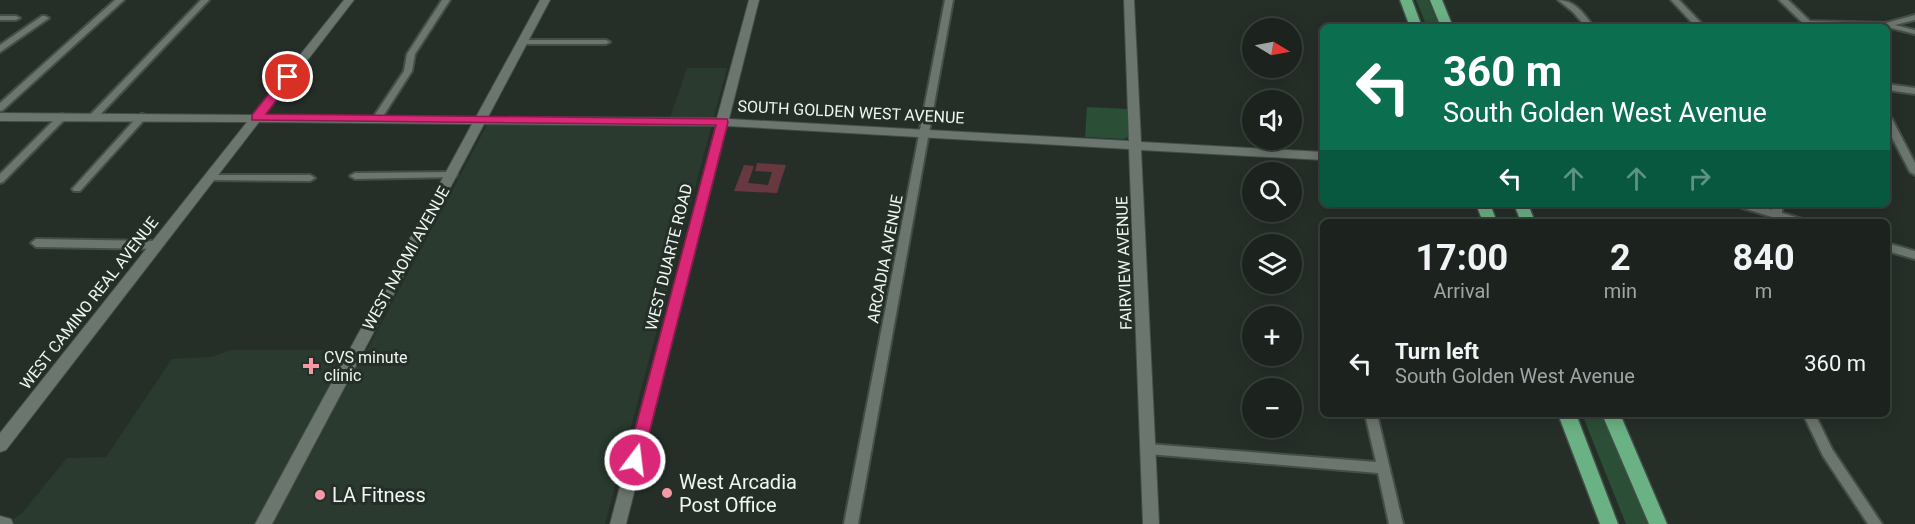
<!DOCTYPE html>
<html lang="en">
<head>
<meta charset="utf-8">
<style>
	body { margin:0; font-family:Roboto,sans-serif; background:#252b27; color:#f1f3f6; height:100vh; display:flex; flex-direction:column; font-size:22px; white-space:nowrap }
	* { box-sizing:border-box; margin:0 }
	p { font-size:20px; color:#a0a4a4 }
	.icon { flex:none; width:33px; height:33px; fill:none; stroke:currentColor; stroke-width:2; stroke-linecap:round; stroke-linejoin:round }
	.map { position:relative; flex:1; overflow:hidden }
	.details { position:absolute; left:1320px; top:219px; width:570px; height:198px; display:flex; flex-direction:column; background:#1c231e; border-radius:9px; box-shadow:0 3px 15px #0003,0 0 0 2px #3a403c }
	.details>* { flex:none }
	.hud { position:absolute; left:1320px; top:24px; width:570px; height:183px; border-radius:9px; box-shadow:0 3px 15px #0003,0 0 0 2px #3a403c; background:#0b6e4f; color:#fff; overflow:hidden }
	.needle { width:39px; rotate:100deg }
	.fabs { position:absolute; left:1242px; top:18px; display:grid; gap:12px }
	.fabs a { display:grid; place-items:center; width:60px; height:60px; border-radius:50%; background:#1c231e; box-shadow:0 3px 15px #0003,0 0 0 2px #3a403c; font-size:30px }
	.pin { position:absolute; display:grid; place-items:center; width:51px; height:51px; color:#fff; margin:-26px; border:3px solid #fff; border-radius:50%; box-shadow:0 2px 6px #0007 }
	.me { position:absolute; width:66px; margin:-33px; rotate:15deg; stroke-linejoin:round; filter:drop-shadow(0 0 4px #0008) }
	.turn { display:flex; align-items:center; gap:21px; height:126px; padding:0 24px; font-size:27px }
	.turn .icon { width:78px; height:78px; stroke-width:2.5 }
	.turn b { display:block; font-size:42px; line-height:51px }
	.lanes { display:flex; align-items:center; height:57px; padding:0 24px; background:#0003; justify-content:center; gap:30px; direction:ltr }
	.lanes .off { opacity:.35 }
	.eta { display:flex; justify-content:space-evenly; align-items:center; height:102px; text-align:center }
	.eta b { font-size:36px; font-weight:700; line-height:42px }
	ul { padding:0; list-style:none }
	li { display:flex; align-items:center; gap:18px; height:84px; padding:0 24px }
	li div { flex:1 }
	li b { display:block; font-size:22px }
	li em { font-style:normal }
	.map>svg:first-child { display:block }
	.built { fill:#2a3a2f }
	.green { fill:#2b4e37 }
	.building { fill:#67393f }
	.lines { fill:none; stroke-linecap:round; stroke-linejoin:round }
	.street-casing { stroke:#444d47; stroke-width:4 }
	.secondary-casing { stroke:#444d47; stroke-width:2 }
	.primary-casing { stroke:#444d47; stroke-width:3 }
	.street { fill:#6b766e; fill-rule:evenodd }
	.secondary { fill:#6b766e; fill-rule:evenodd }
	.primary { fill:#6ab184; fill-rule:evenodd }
	.route { fill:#db2777; stroke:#8e194d; stroke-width:1.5 }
	.poi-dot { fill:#f49aa5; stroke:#252f28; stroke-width:2 }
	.labels { text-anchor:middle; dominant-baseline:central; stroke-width:6; stroke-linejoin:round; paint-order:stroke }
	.street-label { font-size:16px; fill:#f0f7f2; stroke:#252f28 }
	.poi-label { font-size:16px; fill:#f0f7f2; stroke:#252f28; text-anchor:start }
	.near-poi-label { font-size:20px; fill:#f0f7f2; stroke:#252f28; text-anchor:start }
</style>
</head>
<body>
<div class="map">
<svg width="1915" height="524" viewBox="0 0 1915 524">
	<rect width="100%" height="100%" fill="#252f28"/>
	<path class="built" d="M687 68H727L605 524H6L22 513 67 458 106 457 172 359 212 357 230 350H367L487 125 668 124Z"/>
	<path class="green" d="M1416 0H1428L1440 27H1427Z
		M1087 107 1127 109 1128 137 1124 139 1085 137Z
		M1582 414H1602L1649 524H1626Z"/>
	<path class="building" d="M757 163 786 165 777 193 734 191 744 165 754 166 748 183 768 185 772 172 755 171Z"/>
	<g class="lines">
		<g class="street-casing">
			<path id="street" d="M115 0H124L3 110 0 111V103Z
				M201 0H209L96 119H90L88 117 90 115Z
				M442 0H450L415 54 412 71 380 121H374L372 119 404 71 407 54Z
				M945 0H953L858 524H844Z
				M1558 0C1575 0 1584 14 1594 27H1586L1573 12Z
				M1671 0H1679L1705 27H1696Z
				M1779 0H1788L1810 21 1886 23 1915 15V20L1895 25 1915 30V34L1887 27 1815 26 1816 27H1807Z
				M0 16H16L20 18 16 20H0Z
				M42 16H45L49 18 0 52V45Z
				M520 40H606L610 42 606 44H520Z
				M1887 84 1915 88V94L1887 90Z
				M62 114 65 115 67 117 65 119 3 182 0 183V174L59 115Z
				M142 114 145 115 147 117 145 119 80 191H74L72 189 74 187 139 115Z
				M1887 116 1892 119 1915 163V175L1910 172 1887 128Z
				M452 172 455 173 457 175 455 177 355 179 350 176 355 173Z
				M210 175H310L315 178 310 181 207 180 205 178Z
				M1735 204H1752L1772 210V204H1782V213L1806 220 1807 222H1790L1782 220V222H1772V217L1736 206Z
				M36 239 157 241 162 245 157 249 36 247 31 243Z
				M1887 243 1915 251V259L1887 251Z
				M1365 414H1377L1403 524H1389L1378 473 1148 454 1144 453 1142 449 1144 445 1148 444 1376 462Z
				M1803 414H1815L1832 449 1882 524H1868L1823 456Z"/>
		</g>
		<g class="secondary-casing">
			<path id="secondary" d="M344 0H354L265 115 476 117 540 0H550L488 117 717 118 749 0H759L729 119 1129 141 1124 0H1134L1141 142 1323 152V160L1141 150 1159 524H1143L1129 149 727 126 626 524H610L716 126 484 124 272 524H255L472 124 259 122 6 450 0 452V433L247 122 0 121V113L252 115Z
				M0 516 11 519 13 524H0Z"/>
		</g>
		<g class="primary-casing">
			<path id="primary" d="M1400 0H1412L1422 27H1410Z
				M1430 0H1442L1453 27H1441Z
				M1476 204H1490L1497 222H1483Z
				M1514 204H1528L1535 222H1521Z
				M1558 414H1576L1618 524H1600Z
				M1602 414H1620L1667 524H1649Z"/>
		</g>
		<use href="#street" class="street"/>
		<use href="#secondary" class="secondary"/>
		<use href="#primary" class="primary"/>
	</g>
	<path class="route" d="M288 74 294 77 266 114 727 119 728 122 641 465 635 467 629 465 627 460 716 125 252 120V115L284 75Z"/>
	<g class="poi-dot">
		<path d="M308 357h6v6h6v6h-6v6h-6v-6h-6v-6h6z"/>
		<circle cx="667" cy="493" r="6"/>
		<circle cx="320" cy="495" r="6"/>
	</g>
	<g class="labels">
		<g class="street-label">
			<text transform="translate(851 112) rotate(3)">SOUTH GOLDEN WEST AVENUE</text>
			<text transform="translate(669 257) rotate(-76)">WEST DUARTE ROAD</text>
			<text transform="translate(406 258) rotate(-61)">WEST NAOMI AVENUE</text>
			<text transform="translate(885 259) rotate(-79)">ARCADIA AVENUE</text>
			<text transform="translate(1124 263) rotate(-92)">FAIRVIEW AVENUE</text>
			<text transform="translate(89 303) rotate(-52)">WEST CAMINO REAL AVENUE</text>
		</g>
		<g class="poi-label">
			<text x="324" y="357">CVS minute<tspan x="324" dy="18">clinic</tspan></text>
		</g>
		<g class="near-poi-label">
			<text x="679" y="482">West Arcadia<tspan x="679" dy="23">Post Office</tspan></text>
			<text x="332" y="495">LA Fitness</text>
		</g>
	</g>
</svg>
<div class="fabs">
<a><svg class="needle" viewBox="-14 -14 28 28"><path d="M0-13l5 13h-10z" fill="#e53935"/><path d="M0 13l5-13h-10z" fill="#a0a4a4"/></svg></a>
<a><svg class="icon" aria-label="sound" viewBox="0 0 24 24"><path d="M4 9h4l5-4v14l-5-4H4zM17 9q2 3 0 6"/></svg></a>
<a><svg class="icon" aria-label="search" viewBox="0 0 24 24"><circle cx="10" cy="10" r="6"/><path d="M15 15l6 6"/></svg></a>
<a><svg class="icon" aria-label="layers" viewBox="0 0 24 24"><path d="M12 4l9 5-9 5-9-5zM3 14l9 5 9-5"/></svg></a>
<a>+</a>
<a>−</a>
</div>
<div class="pin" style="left:288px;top:77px;background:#d93025"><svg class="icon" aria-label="arrive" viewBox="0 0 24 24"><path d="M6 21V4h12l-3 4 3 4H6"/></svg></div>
<svg class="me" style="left:635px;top:460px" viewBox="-20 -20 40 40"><circle r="17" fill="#db2777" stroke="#fff" stroke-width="3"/><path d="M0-11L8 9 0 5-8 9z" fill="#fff"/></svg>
<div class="hud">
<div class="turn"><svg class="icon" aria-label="left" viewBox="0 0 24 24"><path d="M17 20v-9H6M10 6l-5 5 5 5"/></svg><div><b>360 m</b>South Golden West Avenue</div></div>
<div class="lanes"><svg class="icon" aria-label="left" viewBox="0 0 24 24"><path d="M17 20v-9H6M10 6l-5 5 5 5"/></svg><svg class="icon off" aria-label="ahead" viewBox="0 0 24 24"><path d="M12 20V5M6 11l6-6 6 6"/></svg><svg class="icon off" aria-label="ahead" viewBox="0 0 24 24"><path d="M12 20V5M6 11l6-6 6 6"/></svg><svg class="icon off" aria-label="right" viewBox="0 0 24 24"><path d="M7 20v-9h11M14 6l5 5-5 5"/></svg></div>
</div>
<section class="details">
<div class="eta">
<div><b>17:00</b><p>Arrival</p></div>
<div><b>2</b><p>min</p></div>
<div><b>840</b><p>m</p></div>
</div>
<ul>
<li><svg class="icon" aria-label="left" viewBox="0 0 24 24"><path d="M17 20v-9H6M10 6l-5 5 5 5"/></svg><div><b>Turn left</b><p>South Golden West Avenue</p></div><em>360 m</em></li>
</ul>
</section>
</div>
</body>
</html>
